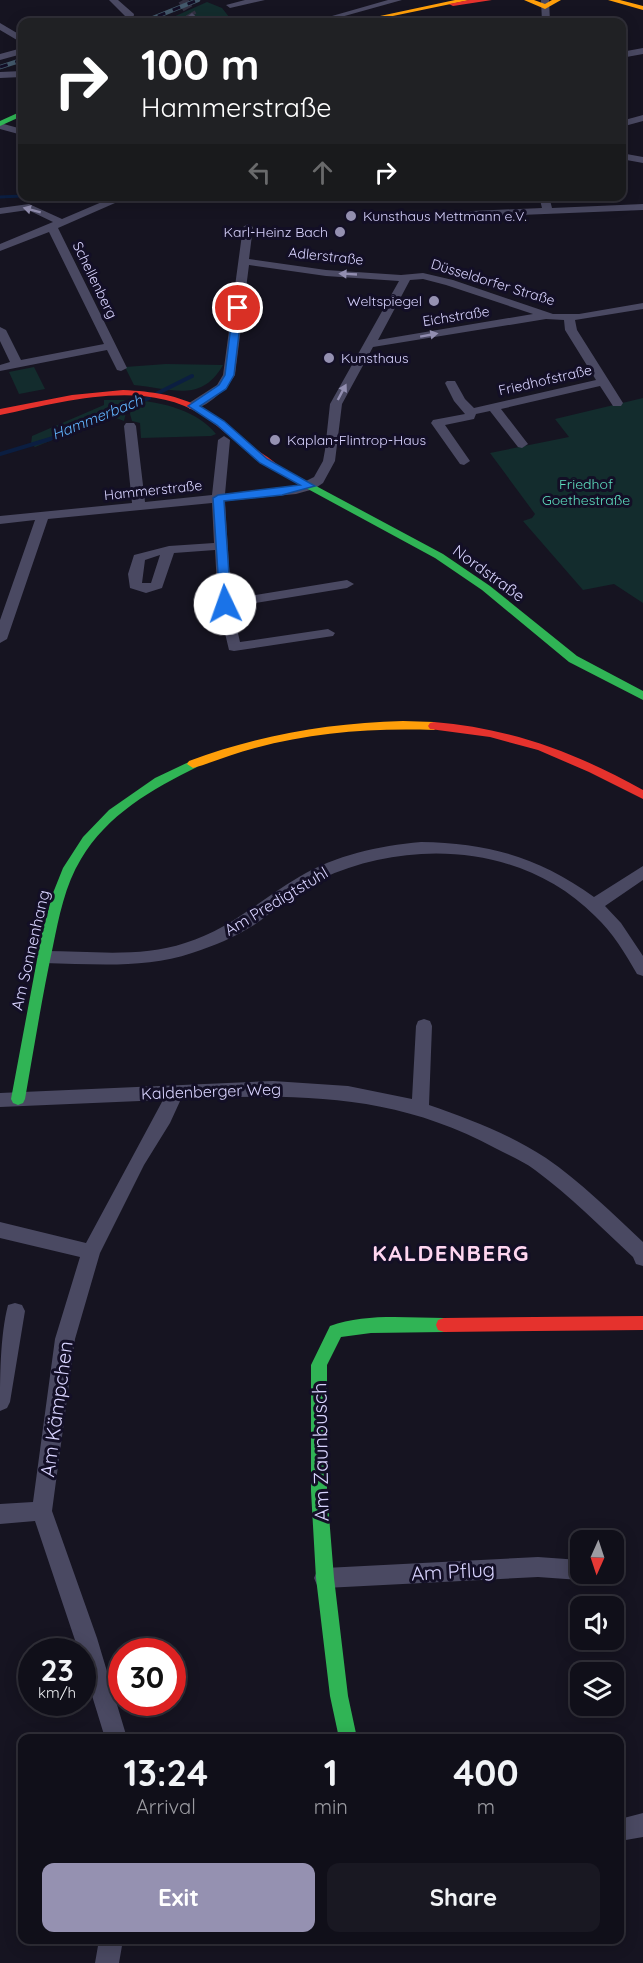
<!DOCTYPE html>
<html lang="en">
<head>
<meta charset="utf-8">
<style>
	body { margin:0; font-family:Quicksand,sans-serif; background:#191822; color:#f1f3f6; height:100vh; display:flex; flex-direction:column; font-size:22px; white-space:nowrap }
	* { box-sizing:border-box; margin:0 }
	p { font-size:20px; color:#9c9ca2 }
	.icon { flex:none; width:33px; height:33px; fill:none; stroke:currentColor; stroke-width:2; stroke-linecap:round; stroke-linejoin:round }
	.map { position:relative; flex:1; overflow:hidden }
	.side { position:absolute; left:18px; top:1734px; width:606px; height:210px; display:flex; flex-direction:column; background:#100f19; border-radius:12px; box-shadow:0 3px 15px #0003,0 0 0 2px #302f38 }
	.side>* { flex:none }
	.top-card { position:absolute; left:18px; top:18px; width:608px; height:183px; border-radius:12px; box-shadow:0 3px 15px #0003,0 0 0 2px #302f38; background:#202124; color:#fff; overflow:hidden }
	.needle { width:39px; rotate:183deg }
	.buttons { position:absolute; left:570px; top:1530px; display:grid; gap:12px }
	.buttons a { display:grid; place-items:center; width:54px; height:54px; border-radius:12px; background:#100f19; box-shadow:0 3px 15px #0003,0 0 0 2px #302f38; font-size:30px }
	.speed { position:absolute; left:18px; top:1638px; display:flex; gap:12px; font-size:30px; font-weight:700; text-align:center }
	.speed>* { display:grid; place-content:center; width:78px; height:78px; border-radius:50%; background:#100f19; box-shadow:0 3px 15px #0003,0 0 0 2px #302f38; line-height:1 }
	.speed small { font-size:15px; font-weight:400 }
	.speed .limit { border:9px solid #d22; background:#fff; color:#111 }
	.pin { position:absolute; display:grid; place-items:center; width:51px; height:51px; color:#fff; margin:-26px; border:3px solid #fff; border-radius:50%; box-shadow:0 2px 6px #0007 }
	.me { position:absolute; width:66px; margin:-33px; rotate:357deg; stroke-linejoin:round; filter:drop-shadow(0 0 4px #0008) }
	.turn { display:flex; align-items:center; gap:21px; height:126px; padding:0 24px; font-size:27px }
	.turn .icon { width:78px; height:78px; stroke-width:2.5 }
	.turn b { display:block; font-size:42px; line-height:51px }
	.lanes { display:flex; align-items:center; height:57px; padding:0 24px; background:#0003; justify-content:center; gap:30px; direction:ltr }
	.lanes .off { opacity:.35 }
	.eta { display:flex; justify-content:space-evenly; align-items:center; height:102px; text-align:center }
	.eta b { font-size:36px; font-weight:800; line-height:42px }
	.primary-button { display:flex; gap:12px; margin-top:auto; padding:12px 24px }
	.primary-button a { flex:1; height:69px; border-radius:12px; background:#9591b1; color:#fff; font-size:24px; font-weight:800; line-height:69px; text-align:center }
	.primary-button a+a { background:#191822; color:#f1f3f6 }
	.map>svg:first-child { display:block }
	.green { fill:#132c2d }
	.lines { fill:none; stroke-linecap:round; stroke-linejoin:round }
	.stream-far1 { stroke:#0b1e41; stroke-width:3 }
	.stream { stroke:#0b1e41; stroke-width:4 }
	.street-tunnel { stroke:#333142; stroke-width:10; stroke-dasharray:10 5; stroke-linecap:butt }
	.street { fill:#4a4962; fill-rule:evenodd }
	.fast { fill:#30b455; fill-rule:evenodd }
	.slow { fill:#ff9f0a; fill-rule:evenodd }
	.jam { fill:#e5322d; fill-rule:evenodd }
	.rail-casing { stroke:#43596b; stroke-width:4.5 }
	.rail { stroke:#130f26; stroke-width:3; stroke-dasharray:8; stroke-linecap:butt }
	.oneway { fill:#928eb0 }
	.route { fill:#1a73e8; stroke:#114b97; stroke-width:1.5 }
	.poi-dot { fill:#9591b1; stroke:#130f26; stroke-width:2 }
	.labels { text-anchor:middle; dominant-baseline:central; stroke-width:6; stroke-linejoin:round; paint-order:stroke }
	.far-poi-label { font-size:14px; fill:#d9d4ff; stroke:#130f26; text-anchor:start }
	.far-street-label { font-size:14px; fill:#d9d4ff; stroke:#130f26 }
	.far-park-label { font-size:14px; fill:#5fe0c0; stroke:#130f26 }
	.far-water-label { font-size:15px; font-style:italic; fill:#62b6ff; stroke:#130f26 }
	.street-label { font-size:16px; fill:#d9d4ff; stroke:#130f26 }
	.near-street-label { font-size:20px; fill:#d9d4ff; stroke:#130f26 }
	.district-label { font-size:22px; font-weight:bold; letter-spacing:1.5px; fill:#ffd6f0; stroke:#130f26 }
</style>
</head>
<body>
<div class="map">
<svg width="643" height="1963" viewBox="0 0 643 1963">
	<rect width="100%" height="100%" fill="#161421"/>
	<path class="green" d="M207 2 222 8 233 22H208L195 16 188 17 192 19 186 22 171 18Z
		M166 364 223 365C201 404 170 388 134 385L125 367Z
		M34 367 45 389 19 394 9 372Z
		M643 398V603L614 584 583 590 523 521 532 518 535 514 490 453 569 437 555 419Z
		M104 400H129L124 421 111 416 35 447 31 444 32 436 104 405Z
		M134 400C163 402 198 411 216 434L211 436 141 438 140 423 132 421 130 414Z"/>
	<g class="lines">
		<path class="stream-far1" d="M0 197 22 196"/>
		<path class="stream" d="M156 394 192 376
			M0 454 50 439 149 398"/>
		<path class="street-tunnel" d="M183 0 192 16"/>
		<path class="street" d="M109 0H118L134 14 133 21 116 22 126 17Z
			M245 0H265L230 8 226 5Z
			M388 0H402L323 22H311Z
			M541 0H549L550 22H542Z
			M192 13 202 22H194L188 16Z
			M0 23 22 36V43L0 30Z
			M621 29 626 30 627 32 621 35Z
			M22 48V54L0 60V54Z
			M643 48V54L621 58V52Z
			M22 71V77L0 78V72Z
			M643 115V121L621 127V121Z
			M0 123 22 129V135L0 129Z
			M621 153 643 157V163L621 159Z
			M116 196H131L58 228 127 368 121 371 117 370 107 350 0 371V365L10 362 0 341V327L6 330 21 360 104 344 49 232 0 251V244L53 222 28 210 0 214V208L29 204 62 219Z
			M539 196H549L552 208 643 204V210L471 217 466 214 471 211 542 208Z
			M248 224 253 227 249 259 326 270 401 275 423 273 453 280 553 314H579L643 303V309L575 320 577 330 623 403 621 406H613L600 386 501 409 528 444 522 448 518 447 490 411 476 414 474 419 445 425 470 461 464 465 460 464 431 423 433 420 465 414 454 401 445 383 447 381H455L465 399 474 408 596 380 565 330 564 320 546 319 373 347 342 404 335 461 323 483 314 489 296 494 225 501 231 599 347 580 354 584 347 588 232 607 240 642 328 629 335 633 333 636 234 651 229 650 218 604 215 550 174 553 162 588 146 593 130 588 128 574 134 555 169 546 214 543 212 503 48 519 7 639 0 643V620L35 520 0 524V516L132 503 124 426 126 423H134L136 426 145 502 212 495 218 440 224 436 230 440 225 494 296 486 314 477 323 461 325 450 330 404 399 281 326 276 249 265 235 375C227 388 205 411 189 409V403L217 385 223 375 243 227ZM423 279 446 285 533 314 378 340 410 280ZM160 555 151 583H142L145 560Z
			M421 842C488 843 539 857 594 897L643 866V880L605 906 621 923 643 956V976L637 974C625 953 613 933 595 916 523 844 410 838 321 879 296 890 276 910 254 925 235 937 214 946 192 953 145 969 93 964 44 963L38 961 36 957 38 953 44 951C90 951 140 958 185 943 231 929 259 900 299 877 336 855 378 846 421 842Z
			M424 1019 430 1021 432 1026 429 1105C469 1119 510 1134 546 1158 581 1182 612 1213 643 1242V1266L636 1264 633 1257C601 1227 570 1196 535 1170 523 1161 508 1155 495 1148 392 1092 294 1094 181 1099L170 1123 144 1165 100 1253 75 1339 52 1511 97 1638 127 1738H105L82 1663V1652H79L35 1521 0 1524V1504L33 1502 55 1339 80 1257 0 1238V1222L86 1243 163 1100 0 1107V1093L273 1081 348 1086 412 1099 416 1026 418 1021Z
			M15 1303 22 1305 25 1311 10 1402 7 1408 0 1411C0 1378 0 1336 8 1305Z
			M538 1557 580 1560V1574H589L587 1577 580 1580 538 1577 325 1588 317 1585 314 1578 317 1571 325 1568Z
			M643 1813V1837L620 1841V1819Z
			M99 1940H123L119 1963H95Z"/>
		<path class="fast" d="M22 111V116L0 126V121Z
			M275 464 443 554 490 586 577 656 643 691V700L569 662 482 590 435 558 271 469 270 467Z
			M193 760 199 764 197 767C152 789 107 815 81 859 65 885 59 917 53 946 42 997 34 1048 25 1099L23 1103 18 1105 13 1103 11 1099 42 933 53 893 63 868 83 837 109 810 155 778Z
			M444 1318 450 1320 452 1325 450 1330 444 1332 371 1333 341 1337 327 1365V1491L334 1578 348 1696 357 1738H339L330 1696 316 1578 311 1491V1365L330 1326C365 1313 408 1318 444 1318Z"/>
		<path class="slow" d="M455 0H470L364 22H352Z
			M524 0H534L545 4 552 0H561L545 9Z
			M608 0H620L643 6V10Z
			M403 721 434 722 440 726 434 730C373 728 314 732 255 748 234 753 214 762 193 768L187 764 189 761C259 735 328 723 403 721Z"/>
		<path class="jam" d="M469 0H492L453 6 449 4Z
			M123 390C185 393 204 405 251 445 260 453 272 459 280 467L279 469H271C246 454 227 431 202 415 143 378 63 402 0 415V409L72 395Z
			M434 722C510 728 577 753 643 790V799L589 772 538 750 490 737 430 729 428 726 430 723Z
			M643 1316V1330L444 1332 438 1330 436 1325 438 1320 444 1318Z"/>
		<g class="rail-casing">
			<path id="rail" d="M143 22 198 0
				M0 67 22 60"/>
		</g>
		<use href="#rail" class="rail"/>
	</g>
	<defs><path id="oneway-solid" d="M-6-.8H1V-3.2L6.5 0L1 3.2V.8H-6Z" transform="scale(1.5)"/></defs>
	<g class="oneway">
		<use href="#oneway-solid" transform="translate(32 210) rotate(-165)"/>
		<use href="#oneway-solid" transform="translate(348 274) rotate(-177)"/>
		<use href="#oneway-solid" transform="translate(429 335) rotate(-10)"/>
		<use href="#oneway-solid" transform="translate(342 392) rotate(-62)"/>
	</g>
	<path class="route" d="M238 305 242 308 234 375 226 389 200 406 224 421 267 459 315 486 282 495 224 501 231 604 225 608 220 604 213 498 218 495 300 485 260 463 217 425 188 406 219 385 225 375 233 308Z"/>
	<g class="poi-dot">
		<circle cx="351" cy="216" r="6"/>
		<circle cx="340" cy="232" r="6"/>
		<circle cx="434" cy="301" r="6"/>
		<circle cx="329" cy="358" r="6"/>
		<circle cx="275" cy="440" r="6"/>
	</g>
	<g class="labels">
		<g class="far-poi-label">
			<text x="363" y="216">Kunsthaus Mettmann e.V.</text>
			<text x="328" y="232" text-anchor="end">Karl-Heinz Bach</text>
			<text x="422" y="301" text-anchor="end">Weltspiegel</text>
			<text x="341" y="358">Kunsthaus</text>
			<text x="287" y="440">Kaplan-Flintrop-Haus</text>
		</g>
		<g class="far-street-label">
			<text transform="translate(326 256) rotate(6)">Adlerstraße</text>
			<text transform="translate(95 280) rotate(64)">Schellenberg</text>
			<text transform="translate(493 282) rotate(17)">Düsseldorfer Straße</text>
			<text transform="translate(456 316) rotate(-9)">Eichstraße</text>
			<text transform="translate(545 380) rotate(-13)">Friedhofstraße</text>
			<text transform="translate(153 490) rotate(-6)">Hammerstraße</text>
		</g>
		<g class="far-park-label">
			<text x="586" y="484">Friedhof<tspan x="586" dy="16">Goethestraße</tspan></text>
		</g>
		<g class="far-water-label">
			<text transform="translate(97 417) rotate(-22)">Hammerbach</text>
		</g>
		<g class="street-label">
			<text transform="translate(489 573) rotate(36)">Nordstraße</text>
			<text transform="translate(276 901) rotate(-31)">Am Predigtstuhl</text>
			<text transform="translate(30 950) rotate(-77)">Am Sonnenhang</text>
			<text transform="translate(211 1091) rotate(-2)">Kaldenberger Weg</text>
		</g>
		<g class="near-street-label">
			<text transform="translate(56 1409) rotate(-82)">Am Kämpchen</text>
			<text transform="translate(320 1452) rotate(-91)">Am Zaunbusch</text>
			<text transform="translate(453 1571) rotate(-3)">Am Pflug</text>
		</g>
		<g class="district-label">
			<text x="451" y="1253">KALDENBERG</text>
		</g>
	</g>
</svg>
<div class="buttons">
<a><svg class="needle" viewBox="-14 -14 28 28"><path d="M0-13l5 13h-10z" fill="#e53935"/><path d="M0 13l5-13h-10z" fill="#9c9ca2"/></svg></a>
<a><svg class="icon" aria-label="sound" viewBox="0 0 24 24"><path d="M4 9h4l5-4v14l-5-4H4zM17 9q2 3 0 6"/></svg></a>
<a><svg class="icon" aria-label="layers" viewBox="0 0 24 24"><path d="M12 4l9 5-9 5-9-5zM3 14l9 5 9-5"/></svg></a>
</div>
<div class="speed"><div>23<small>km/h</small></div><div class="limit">30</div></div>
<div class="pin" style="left:238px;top:308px;background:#d93025"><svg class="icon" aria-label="arrive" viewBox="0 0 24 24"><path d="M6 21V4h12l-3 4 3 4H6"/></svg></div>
<svg class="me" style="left:225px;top:604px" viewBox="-20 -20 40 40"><circle r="19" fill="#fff"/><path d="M0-13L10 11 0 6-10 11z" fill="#1a73e8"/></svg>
<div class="top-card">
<div class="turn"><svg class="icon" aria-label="right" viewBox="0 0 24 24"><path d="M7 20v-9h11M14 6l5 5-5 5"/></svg><div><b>100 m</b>Hammerstraße</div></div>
<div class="lanes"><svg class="icon off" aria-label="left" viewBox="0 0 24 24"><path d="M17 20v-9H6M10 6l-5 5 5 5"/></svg><svg class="icon off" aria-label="ahead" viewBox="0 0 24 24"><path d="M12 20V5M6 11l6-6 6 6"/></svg><svg class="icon" aria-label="right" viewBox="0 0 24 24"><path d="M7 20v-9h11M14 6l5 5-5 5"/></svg></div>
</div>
<section class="side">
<div class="eta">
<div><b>13:24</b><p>Arrival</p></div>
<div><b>1</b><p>min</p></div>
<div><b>400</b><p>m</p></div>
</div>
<div class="primary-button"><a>Exit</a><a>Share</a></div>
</section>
</div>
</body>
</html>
